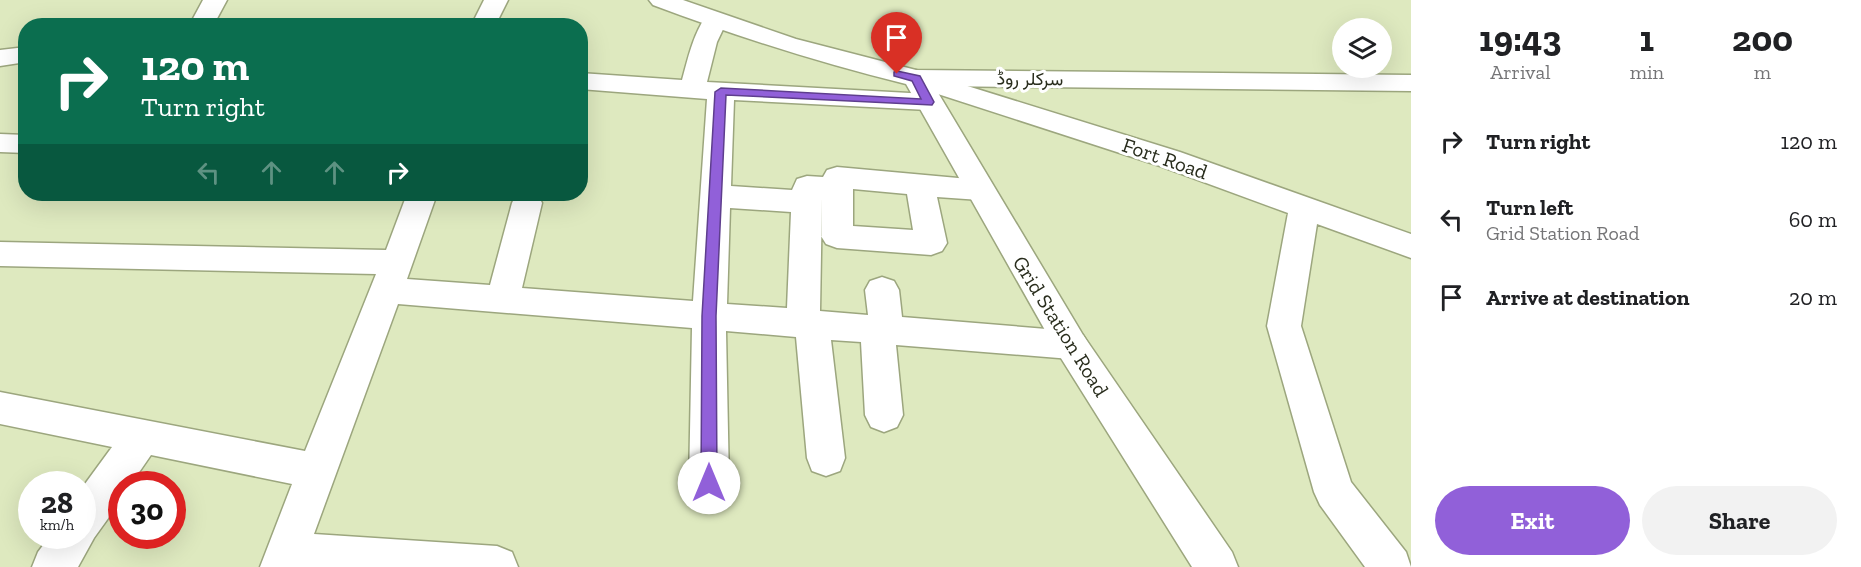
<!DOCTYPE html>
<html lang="en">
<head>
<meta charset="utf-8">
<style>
	body { margin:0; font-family:"Zilla Slab",Vazirmatn,serif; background:#f2f2f2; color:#202124; height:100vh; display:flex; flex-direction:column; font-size:22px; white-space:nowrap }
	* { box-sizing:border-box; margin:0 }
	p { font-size:20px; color:#757577 }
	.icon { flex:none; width:33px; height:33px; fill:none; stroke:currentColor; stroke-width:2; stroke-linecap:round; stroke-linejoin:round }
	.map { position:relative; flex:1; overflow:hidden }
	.side { display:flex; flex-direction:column; background:#fff; width:450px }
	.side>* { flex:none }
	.guide { position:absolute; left:18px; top:18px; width:570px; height:183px; border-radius:24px; box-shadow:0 6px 24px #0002; background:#0b6e4f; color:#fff; overflow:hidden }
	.tools { position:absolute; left:1332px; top:18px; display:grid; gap:12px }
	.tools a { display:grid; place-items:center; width:60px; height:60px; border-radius:50%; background:#fff; box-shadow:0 6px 24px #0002; font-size:30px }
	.speed { position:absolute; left:18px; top:471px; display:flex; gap:12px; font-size:30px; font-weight:700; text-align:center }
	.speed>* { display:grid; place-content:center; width:78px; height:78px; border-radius:50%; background:#fff; box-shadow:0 6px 24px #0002; line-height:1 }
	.speed small { font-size:15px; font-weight:400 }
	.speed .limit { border:9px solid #d22; background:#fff; color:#111 }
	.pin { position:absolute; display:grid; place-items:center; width:51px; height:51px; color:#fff; margin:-62px -26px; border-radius:50% 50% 50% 0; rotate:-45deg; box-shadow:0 0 6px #0007 }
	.pin .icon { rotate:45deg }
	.me { position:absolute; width:66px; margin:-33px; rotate:0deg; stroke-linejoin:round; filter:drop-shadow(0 0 4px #0008) }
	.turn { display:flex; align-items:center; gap:21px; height:126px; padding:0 24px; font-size:27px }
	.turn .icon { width:78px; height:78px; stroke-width:2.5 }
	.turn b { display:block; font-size:42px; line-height:51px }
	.lanes { display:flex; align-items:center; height:57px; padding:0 24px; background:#0003; justify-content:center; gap:30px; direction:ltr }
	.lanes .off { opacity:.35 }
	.eta { display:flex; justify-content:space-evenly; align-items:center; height:102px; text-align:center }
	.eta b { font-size:36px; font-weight:700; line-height:42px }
	.button { display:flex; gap:12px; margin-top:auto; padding:12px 24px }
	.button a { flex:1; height:69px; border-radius:36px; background:#9160d9; color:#fff; font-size:24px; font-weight:700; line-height:69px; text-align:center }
	.button a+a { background:#f2f2f2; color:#202124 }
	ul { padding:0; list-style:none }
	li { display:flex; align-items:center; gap:18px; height:78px; padding:0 24px }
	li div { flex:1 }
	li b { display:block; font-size:22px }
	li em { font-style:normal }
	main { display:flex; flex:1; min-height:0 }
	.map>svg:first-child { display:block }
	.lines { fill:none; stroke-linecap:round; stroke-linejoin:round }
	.minor-casing { stroke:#9ca67e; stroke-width:3 }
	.major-casing { stroke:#9ca67e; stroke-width:3 }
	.minor { fill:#fff; fill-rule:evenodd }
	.major { fill:#fff; fill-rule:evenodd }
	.route { fill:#9160d9; stroke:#5e3e8d; stroke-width:1.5 }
	.labels { text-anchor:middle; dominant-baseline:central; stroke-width:6; stroke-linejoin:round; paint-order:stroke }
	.far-street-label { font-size:18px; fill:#292d1d; stroke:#fff }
	.street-label { font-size:21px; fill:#292d1d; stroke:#fff }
</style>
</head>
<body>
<main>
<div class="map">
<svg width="1411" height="567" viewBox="0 0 1411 567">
	<rect width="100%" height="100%" fill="#dee9bf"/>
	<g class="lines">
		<g class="minor-casing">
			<path id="minor" d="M203 0H227L213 26H189Z
				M484 0H508L495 26H471Z
				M715 14 724 16 727 21 717 42 707 82 928 94 937 96 941 102 937 108 928 110 734 100 731 186 792 190 797 179 807 176 823 177 827 170 837 167 980 180 991 183 995 190 991 197 980 200 937 197 947 243 942 251 931 255 837 248 826 244 821 236 822 197 820 311 868 315 865 290 870 281 882 277 894 281 899 290 902 317 1071 331 1083 335 1089 345 1083 355 1071 359 896 345 903 415 897 427 884 432 871 427 865 415 861 342 831 340 845 458 840 471 826 476 812 471 807 458 796 337 726 331 729 483 723 496 709 502 695 496 689 483 692 328 398 304 314 534 497 546 512 552 518 567H260L292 484 151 455 131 484H122V499L94 538 78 567H32L38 552 50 536H82V488L112 447 0 424V392L305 451 376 274 0 266V242L386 250 407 194H437L407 279 490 285 512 203 516 195 523 194 538 195 542 203 522 288 693 301 707 99 580 89V73L682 80C688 58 693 35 706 16ZM853 189 907 194 913 230 853 226ZM730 208 791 212 787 308 727 304Z
				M26 47V62L0 66V50Z
				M916 70 1180 152 1411 234V258L1317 224 1301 326 1351 482 1406 552 1411 567H1365L1320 505 1314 492 1267 326 1288 213 1160 166 907 84 903 78 907 72Z
				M0 134 26 135V153L0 152Z"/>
		</g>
		<g class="major-casing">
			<path id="major" d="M649 0H683L796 39 916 70 1411 75V91L934 86 1083 335 1232 552 1238 567H1192L1059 355 906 84C820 63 736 36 653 5Z"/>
		</g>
		<use href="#minor" class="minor"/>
		<use href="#major" class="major"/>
	</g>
	<path class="route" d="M897 71 920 76 934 102 932 105 726 95 716 316 717 483 715 488 709 490 703 488 701 483 702 316 715 92 721 88 921 99 912 81 894 76V72Z"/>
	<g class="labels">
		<g class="far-street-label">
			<text transform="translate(1030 79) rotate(1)">سرکلر روڈ</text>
		</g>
		<g class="street-label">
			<text transform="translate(1165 158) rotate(19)">Fort Road</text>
			<text transform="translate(1061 326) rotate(58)">Grid Station Road</text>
		</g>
	</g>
</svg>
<div class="tools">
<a><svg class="icon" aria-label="layers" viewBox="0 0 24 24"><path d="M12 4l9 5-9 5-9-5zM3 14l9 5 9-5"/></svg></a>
</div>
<div class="speed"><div>28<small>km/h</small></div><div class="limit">30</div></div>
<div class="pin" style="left:897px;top:74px;background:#d93025"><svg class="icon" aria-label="arrive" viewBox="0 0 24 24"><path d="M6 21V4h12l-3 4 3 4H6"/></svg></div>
<svg class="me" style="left:709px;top:483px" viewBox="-20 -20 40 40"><circle r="19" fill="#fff"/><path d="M0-13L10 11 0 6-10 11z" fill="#9160d9"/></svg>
<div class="guide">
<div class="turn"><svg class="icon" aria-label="right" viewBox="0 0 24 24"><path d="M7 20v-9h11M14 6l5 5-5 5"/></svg><div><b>120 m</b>Turn right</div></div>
<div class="lanes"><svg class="icon off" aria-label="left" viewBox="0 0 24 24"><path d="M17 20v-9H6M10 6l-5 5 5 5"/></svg><svg class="icon off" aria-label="ahead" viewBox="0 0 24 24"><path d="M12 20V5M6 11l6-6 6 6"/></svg><svg class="icon off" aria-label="ahead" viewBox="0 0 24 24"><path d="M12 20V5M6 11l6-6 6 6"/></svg><svg class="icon" aria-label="right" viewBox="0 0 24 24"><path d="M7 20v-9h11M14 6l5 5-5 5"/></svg></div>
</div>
</div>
<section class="side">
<div class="eta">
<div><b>19:43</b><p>Arrival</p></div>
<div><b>1</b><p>min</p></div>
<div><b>200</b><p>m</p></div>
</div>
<ul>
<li><svg class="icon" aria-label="right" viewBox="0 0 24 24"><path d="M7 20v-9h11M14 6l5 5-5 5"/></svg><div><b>Turn right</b></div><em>120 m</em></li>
<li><svg class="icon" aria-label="left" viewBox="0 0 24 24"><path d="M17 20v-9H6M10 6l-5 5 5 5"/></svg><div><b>Turn left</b><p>Grid Station Road</p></div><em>60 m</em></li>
<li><svg class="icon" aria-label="arrive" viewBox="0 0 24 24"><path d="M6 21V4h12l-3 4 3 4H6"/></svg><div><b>Arrive at destination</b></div><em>20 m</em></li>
</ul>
<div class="button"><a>Exit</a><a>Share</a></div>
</section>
</main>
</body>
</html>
